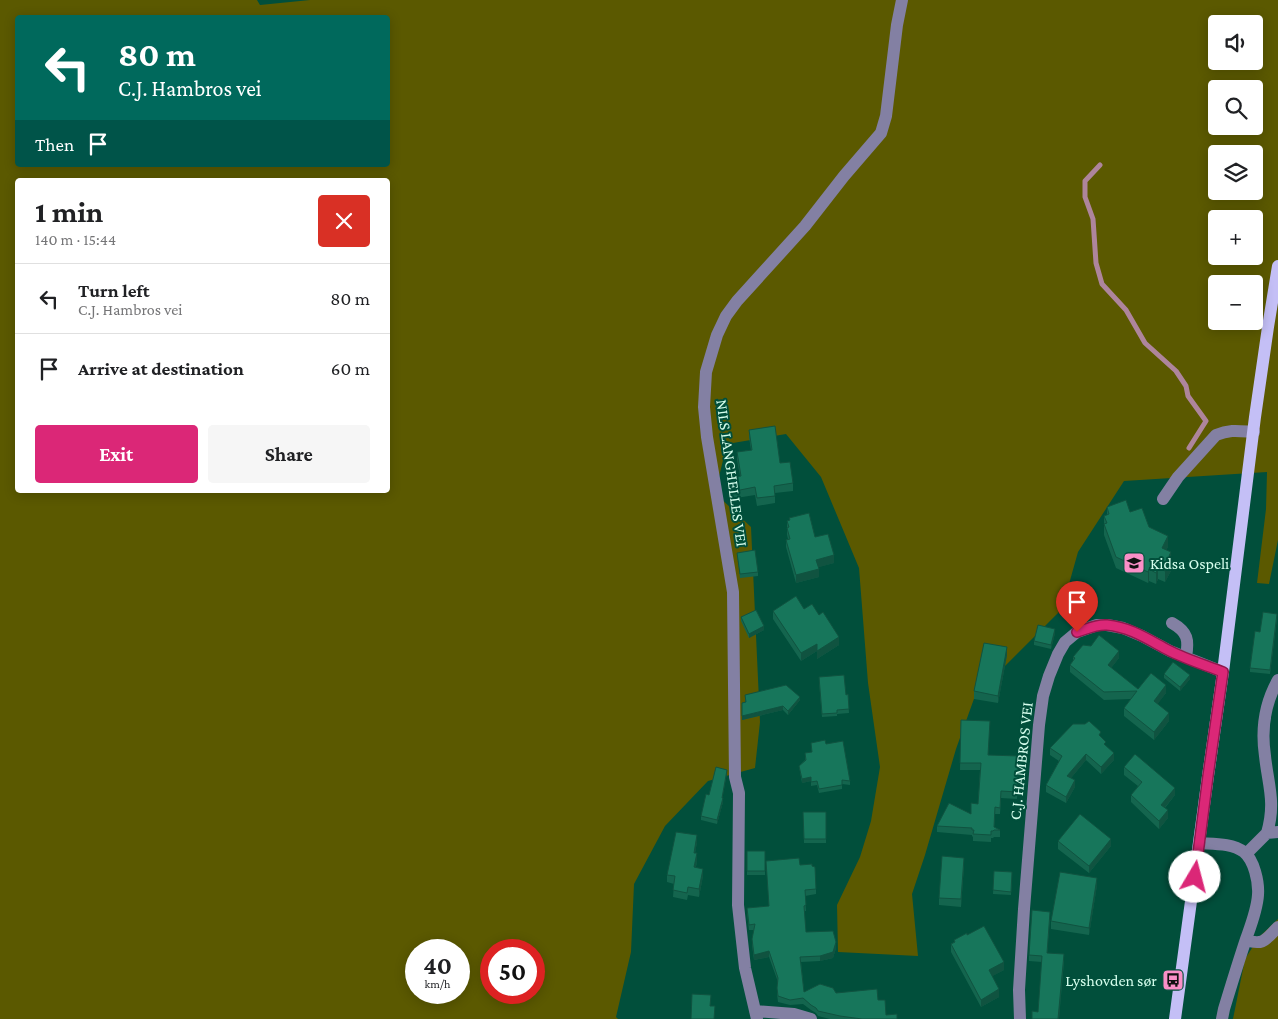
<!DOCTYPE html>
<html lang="en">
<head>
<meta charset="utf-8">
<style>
	body { margin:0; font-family:"Crimson Pro",serif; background:#f6f6f6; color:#202124; height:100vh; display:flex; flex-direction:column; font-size:19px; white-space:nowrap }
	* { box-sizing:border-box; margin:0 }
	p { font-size:16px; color:#757577 }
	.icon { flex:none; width:28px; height:28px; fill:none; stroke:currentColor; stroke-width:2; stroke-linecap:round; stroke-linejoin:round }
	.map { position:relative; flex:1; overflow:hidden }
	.side { position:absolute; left:15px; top:178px; width:375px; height:315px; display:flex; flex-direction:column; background:#fff; border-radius:5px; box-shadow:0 2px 12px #0003 }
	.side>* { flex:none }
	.hud { position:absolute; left:15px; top:15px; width:375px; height:152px; border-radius:5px; box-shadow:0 2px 12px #0003; background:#00695c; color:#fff; overflow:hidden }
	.tools { position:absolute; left:1208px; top:15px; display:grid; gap:10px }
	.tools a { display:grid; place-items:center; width:55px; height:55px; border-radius:5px; background:#fff; box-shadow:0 2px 12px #0003; font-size:25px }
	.speed { position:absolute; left:405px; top:939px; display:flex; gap:10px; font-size:25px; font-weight:700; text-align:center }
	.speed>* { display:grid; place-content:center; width:65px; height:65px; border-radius:50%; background:#fff; box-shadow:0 2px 12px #0003; line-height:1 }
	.speed small { font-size:12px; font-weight:400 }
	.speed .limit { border:8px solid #d22; background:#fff; color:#111 }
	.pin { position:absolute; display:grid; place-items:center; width:42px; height:42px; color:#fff; margin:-51px -21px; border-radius:50% 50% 50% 0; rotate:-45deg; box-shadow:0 0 5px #0007 }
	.pin .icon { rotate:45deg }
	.me { position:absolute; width:55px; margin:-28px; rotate:8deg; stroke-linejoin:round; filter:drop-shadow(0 0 4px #0008) }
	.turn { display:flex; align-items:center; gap:18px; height:105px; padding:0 20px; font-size:22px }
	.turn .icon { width:65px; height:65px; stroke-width:2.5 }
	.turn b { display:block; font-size:35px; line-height:42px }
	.then { display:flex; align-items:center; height:48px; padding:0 20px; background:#0003; gap:10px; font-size:19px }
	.round { display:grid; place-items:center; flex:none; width:52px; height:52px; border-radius:5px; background:#f6f6f6 }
	.head { display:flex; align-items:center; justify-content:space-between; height:85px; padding:0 20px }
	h1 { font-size:30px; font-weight:700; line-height:38px }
	.cta { display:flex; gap:10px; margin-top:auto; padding:10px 20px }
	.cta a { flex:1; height:58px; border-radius:5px; background:#db2777; color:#fff; font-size:20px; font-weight:700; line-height:58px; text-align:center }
	.cta a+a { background:#f6f6f6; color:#202124 }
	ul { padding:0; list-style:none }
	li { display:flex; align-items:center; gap:15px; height:70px; padding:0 20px; border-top:1px solid #e0e0e0 }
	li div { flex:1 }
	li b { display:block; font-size:19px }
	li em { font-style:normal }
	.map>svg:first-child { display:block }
	.green { fill:#5b5900; fill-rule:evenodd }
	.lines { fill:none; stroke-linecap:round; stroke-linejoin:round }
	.stream { stroke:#ae859c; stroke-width:5 }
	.minor { stroke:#8380a3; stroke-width:12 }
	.major { stroke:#c4bff6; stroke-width:12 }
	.wall { fill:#14654e }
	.shaded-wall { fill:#105340 }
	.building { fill:#17765b; stroke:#105340 }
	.route-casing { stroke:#8e194d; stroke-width:12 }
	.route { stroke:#db2777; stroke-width:9 }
	.labels { text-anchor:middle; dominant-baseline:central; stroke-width:4; stroke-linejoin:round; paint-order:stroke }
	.street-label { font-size:16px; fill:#d5feed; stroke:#014f3b }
	.poi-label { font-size:16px; fill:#d5feed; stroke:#014f3b; text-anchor:start }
</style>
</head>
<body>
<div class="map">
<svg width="1278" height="1019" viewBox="0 0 1278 1019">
	<rect width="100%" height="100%" fill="#014f3b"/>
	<path class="green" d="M0 0H257L260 5 310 0H1278V540L1269 584 1257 583 1266 509 1267 472 1124 481 1078 552 1062 609 975 696 956 749 925 855 912 894 918 956 838 952 837 905 860 857 871 821 880 767 868 683 859 568 821 477 786 434 727 444 715 493 751 527 760 722 755 768 708 781 665 826 634 884 631 952 616 1017 618 1019H0ZM18 18H388V165H18ZM1216 24H1254V61H1216ZM1216 89H1254V126H1216ZM1216 154H1254V191H1216ZM18 180H388V490H18ZM1216 219H1254V256H1216ZM1216 284H1254V321H1216ZM416 950H459V992H416ZM491 950H534V992H491Z
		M1278 919V1019H1233L1245 959 1259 937Z"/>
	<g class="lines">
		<path class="stream" d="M1100 165 1085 181V197L1093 219 1096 263 1102 284 1126 310 1145 343 1176 371 1186 386 1188 396 1206 421 1189 448"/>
		<path class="minor" d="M1163 499 1178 477 1216 435C1230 429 1239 431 1254 432
			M1172 623C1188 632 1189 640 1186 657
			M1267 833C1276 802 1268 785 1265 756 1261 729 1265 703 1278 680
			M1199 843C1214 844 1232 843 1244 852 1254 860 1259 882 1258 895 1257 910 1251 925 1246 939 1238 963 1231 986 1224 1009L1222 1019
			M1246 854 1267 833 1278 832
			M1246 940C1264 946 1266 939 1278 927
			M755 1011 794 1014 811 1019
			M757 1019 745 968 738 905 739 793 735 777 733 592 707 437 704 407 706 372 717 335 726 316 737 301 805 226 844 176 881 133 886 116 897 25 902 0
			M1020 1019 1019 990 1024 909 1039 725 1043 696 1049 676 1058 654 1065 642 1077 632 1097 625H1107L1123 628 1142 636 1170 651 1223 672"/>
		<path class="major" d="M1175 1019 1208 776 1223 672 1255 417 1268 327 1278 266"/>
	</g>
	<path class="wall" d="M749 430 780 463 793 483V491L775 493V503L757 506 755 495 730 499 728 485V478L740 476 737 460V452L751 450 749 437Z
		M1107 507 1130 512 1149 527 1168 547 1166 550 1171 558 1172 569 1165 582 1158 579 1156 584 1149 581 1148 583 1116 568 1104 535V516L1107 515Z
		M789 518 815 537 834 563 818 567 819 577 796 583 786 547V540L788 539 787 535V521L789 520Z
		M737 553 758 572V576L740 578Z
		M804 609 839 645 817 659V651L801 661 773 619V611Z
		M741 617 764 630 749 638 741 621Z
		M1277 618 1270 674 1250 672V668L1260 632Z
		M1055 633 1051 649 1034 645V641Z
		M1007 655 998 703 974 699V691Z
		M1073 657 1119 658 1111 668 1138 689 1166 693 1157 704 1169 721 1154 740 1124 716V708L1131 699 1104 700 1070 672V665L1073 661Z
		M1164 674 1190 679 1180 691 1164 678Z
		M819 681 846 695 848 694 849 713 837 714V716L822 717Z
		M745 695 800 700 788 715 783 710 742 720V703L745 702Z
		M961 720 989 755 1019 756 1017 799 1001 798 1000 814H995L994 827 1000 830V837H994L993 838H991V842L973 841V837L972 836V835L937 832V826L971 814 978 804 980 770H960Z
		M1101 738 1114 760 1101 774 1086 760 1071 778 1075 787 1066 803 1046 792V785L1059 761 1050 755V748Z
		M811 743 826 744 850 781V785L842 784V789L819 793 817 785 811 786V781L802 783 799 766 805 760V753L812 752Z
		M1124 767 1175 795 1165 808 1168 818 1159 829 1131 802V795L1138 786 1124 775Z
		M727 773 722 798 723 802 717 824 701 820V816L709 795Z
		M803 812H826V843H804Z
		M1058 841 1111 846 1089 873 1058 849Z
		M697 842 695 853 697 861 696 867 703 876 699 897 688 895 687 900 673 897 674 884 667 882V875Z
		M747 851H765V875H747Z
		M766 861 800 865 816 889V894L805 896 806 911H804L806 932 836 948 833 958 820 961 801 962 804 992 836 993 878 1000 886 1015 897 1019H830L818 1016 816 1013 811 1010 803 1004 790 1005 778 1002 777 994 778 982 769 957 754 960 752 945 754 930H749L747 913V908L769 906Z
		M964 865 961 907 939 905V898Z
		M994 871 1012 872 1011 895 993 894Z
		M1097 885 1089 935 1051 929V921Z
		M1050 918 1047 953 1064 961 1059 1019H1032L1038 1012 1042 962 1029 961V955Z
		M967 935 1004 970 992 976 999 997 981 1007 951 952V944L954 942V940Z"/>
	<path class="shaded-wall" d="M1168 536V547L1162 559V548Z
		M1171 552 1172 569 1165 582V571L1169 556Z
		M834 555V563L816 568V560Z
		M1158 568V579L1156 584V573Z
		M819 569V577L796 583V575Z
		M1149 569V581L1148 583V572Z
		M764 626V630L749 638V634Z
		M1055 629V633L1051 649V645Z
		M839 637V645L817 659V651Z
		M817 644V651L801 661V653Z
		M1007 647V655L998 703V696Z
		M1119 651V658L1108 672V665Z
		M1190 675V679L1180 691V687Z
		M1166 685V693L1154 709V701Z
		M800 697V700L788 715V711Z
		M783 706V710L742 720V716Z
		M1169 713V721L1154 740V732Z
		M1114 753V760L1101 774V767Z
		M1086 754V760L1067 783V776Z
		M727 770V773L722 801V798Z
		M811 777V781L802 783V779Z
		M1075 780V787L1066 803V797Z
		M1175 788V795L1161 812V805Z
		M723 798V802L717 824V820Z
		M1168 810V818L1159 829V821Z
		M697 835V842L694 860V853Z
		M1111 839V846L1089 873V866Z
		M697 853V861L694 875V867Z
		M964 858V865L961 907V899Z
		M703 869V876L699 897V889Z
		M1097 878V885L1089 935V928Z
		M836 942V948L833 958 820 961V956Z
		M769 951V957L754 960V955Z
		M1064 954 1059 1019H1058Z
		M1004 962V970L989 978V970Z
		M999 989V997L981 1007V1000Z"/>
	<path class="building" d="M775 426 780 463 790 462 793 483 774 486 775 496 757 498 755 487 730 492 728 478 741 476 737 452 752 450 749 430Z
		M1126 500 1130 512 1142 508 1149 527 1168 536 1162 548 1171 552 1169 556 1172 558 1165 571 1158 568 1156 573 1149 569 1148 572 1116 557 1104 524 1107 523 1104 516 1109 514 1107 507Z
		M809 513 815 537 828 534 834 555 816 560 819 569 796 575 786 540 790 539 787 528 789 527 787 521 790 520 789 518Z
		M755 550 758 572 740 574 737 553Z
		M796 596 804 609 812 604 819 615 823 612 839 637 817 651V644L801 653 773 611Z
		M756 610 764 626 749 634 741 617Z
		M1263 612 1277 614 1270 670 1250 668 1255 631 1260 632Z
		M1038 625 1055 629 1051 645 1034 641Z
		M1099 635 1119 651 1108 665 1138 689 1151 673 1166 685 1154 701 1169 713 1154 732 1124 708 1137 691 1104 692 1070 665 1075 658 1073 657 1083 645 1091 646Z
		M984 643 1007 647 998 696 974 691Z
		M1173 662 1190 675 1180 687 1164 674Z
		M844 675 846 695 848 694 849 709 837 710V713L822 714 819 677Z
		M786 685 800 697 788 711 783 706 742 716V703L746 702 745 695Z
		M961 720 990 721 988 755 1019 756 1017 792 1001 791 1000 808 995 807 994 827 1000 830H994L993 831H991V835L973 834 974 830H972V828L937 826 949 803 971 814V803L978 804 981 763H960Z
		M1089 721 1101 732 1099 735 1106 742 1104 744 1114 753 1101 767 1086 754 1067 776 1075 780 1066 797 1046 785 1062 756 1050 748 1073 724H1085Z
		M825 740 826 744 843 741 850 781 842 780V785L819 789 817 781 811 782V777L802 779 799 766 806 760 805 753 812 752 811 743Z
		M1135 754 1175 788 1161 805 1168 810 1159 821 1131 795 1142 782 1124 767Z
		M716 767 727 770 722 798H723L717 820 701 816 706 794 709 795Z
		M803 812H826V839H804Z
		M1080 814 1111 839 1089 866 1058 841Z
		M676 832 697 835 694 853H697L694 867 703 869 699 889 688 887 687 893 673 890 675 876 667 875Z
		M747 851H765V871H747Z
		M942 856 964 858 961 899 939 898Z
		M799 858 800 865 812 864V866L815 867 816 889 805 890 806 905 804 906 806 932 833 931 836 942 833 952 820 956 800 957 804 992 820 984 833 988 836 993 877 989 878 1000H885L886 1015 897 1014V1019H862L840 1016 818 1011 816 1008 811 1005 803 998 790 1000 778 996 777 988 778 978 769 951 754 955 752 939 755 924 749 925 747 908 769 906 766 861Z
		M994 871 1012 872 1011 892 993 890Z
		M1060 872 1097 878 1089 928 1051 921Z
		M1032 910 1050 912 1047 953 1064 954 1058 1019H1032V1011L1038 1012 1042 956 1029 955Z
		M984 926 1004 962 989 970 999 989 981 1000 951 944 955 942 954 940 967 933V935Z
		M692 994 711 995 710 1006H715L714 1019H691Z"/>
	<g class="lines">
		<g class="route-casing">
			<path id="route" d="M1077 632C1087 629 1096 624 1107 625 1130 627 1149 640 1168 650 1185 659 1205 665 1223 672L1208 776 1195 877"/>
		</g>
		<use href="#route" class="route"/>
	</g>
	<defs>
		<g id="school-square" transform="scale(1.125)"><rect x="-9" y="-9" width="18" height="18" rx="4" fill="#fa8fc7" stroke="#014f3b"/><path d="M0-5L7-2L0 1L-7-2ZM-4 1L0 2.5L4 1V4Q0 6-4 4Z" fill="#111"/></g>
		<g id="bus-square" transform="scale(1.125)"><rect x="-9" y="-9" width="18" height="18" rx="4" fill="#fa8fc7" stroke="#014f3b"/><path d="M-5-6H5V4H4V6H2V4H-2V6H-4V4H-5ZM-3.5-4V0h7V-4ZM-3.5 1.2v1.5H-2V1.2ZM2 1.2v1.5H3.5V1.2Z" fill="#111"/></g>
	</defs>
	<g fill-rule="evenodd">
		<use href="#school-square" x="1134" y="563"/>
		<use href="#bus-square" x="1173" y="980"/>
	</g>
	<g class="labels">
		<g class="street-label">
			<text transform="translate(732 473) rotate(82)">NILS LANGHELLES VEI</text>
			<text transform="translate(1021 761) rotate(-84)">C.J. HAMBROS VEI</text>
		</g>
		<g class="poi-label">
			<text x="1150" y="563">Kidsa Ospeli</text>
			<text x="1157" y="980" text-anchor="end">Lyshovden sør</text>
		</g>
	</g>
</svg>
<div class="tools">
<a><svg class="icon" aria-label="sound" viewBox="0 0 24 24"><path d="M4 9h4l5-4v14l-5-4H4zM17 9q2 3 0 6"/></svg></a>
<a><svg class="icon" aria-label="search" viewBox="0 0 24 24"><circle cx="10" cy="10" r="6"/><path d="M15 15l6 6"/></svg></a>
<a><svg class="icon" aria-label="layers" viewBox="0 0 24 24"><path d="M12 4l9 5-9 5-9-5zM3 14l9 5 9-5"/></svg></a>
<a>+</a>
<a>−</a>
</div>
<div class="speed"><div>40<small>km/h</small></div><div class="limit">50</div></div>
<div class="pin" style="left:1077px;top:632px;background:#d93025"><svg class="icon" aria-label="arrive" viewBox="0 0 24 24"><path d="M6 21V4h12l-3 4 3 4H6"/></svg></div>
<svg class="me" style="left:1195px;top:877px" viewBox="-20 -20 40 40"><circle r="19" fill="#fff"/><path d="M0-13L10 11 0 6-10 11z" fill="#db2777"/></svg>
<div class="hud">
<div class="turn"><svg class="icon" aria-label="left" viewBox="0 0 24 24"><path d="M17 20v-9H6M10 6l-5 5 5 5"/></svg><div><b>80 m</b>C.J. Hambros vei</div></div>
<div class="then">Then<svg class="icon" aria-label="arrive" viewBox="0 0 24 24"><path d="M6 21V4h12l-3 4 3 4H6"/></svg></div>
</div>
<section class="side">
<div class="head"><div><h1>1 min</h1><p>140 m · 15:44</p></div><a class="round" style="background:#d93025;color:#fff"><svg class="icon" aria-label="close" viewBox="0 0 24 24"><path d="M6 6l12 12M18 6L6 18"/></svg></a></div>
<ul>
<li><svg class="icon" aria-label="left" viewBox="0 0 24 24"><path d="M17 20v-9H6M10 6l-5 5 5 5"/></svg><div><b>Turn left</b><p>C.J. Hambros vei</p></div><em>80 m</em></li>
<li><svg class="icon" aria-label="arrive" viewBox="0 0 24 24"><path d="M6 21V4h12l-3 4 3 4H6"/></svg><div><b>Arrive at destination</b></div><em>60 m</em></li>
</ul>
<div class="cta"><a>Exit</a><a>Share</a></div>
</section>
</div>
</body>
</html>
